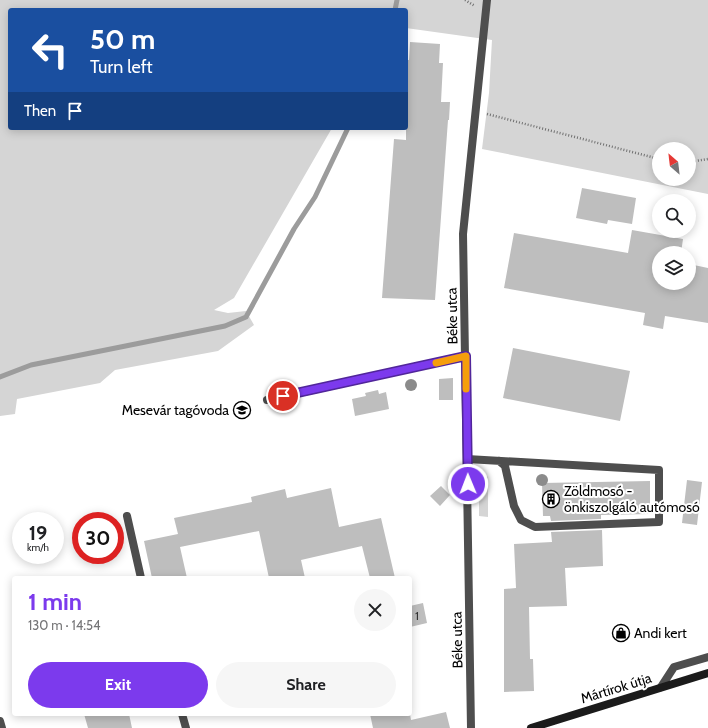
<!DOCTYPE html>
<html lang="en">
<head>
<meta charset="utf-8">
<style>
	body { margin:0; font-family:Cabin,sans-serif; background:#f6f6f6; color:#202124; height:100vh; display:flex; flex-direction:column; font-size:15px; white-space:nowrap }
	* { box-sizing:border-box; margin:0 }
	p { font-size:13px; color:#757577 }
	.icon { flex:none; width:22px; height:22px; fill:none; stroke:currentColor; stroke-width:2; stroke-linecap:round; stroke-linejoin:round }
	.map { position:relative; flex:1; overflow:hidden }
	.panel { position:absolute; left:12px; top:576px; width:400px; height:140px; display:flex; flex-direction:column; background:#fff; border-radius:4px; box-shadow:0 2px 10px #0003 }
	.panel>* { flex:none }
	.banner { position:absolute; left:8px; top:8px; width:400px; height:122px; border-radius:4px; box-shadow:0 2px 10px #0003; background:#1a4fa0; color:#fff; overflow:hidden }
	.needle { width:26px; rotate:332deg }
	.tools { position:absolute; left:652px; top:142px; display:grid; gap:8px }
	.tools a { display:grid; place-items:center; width:44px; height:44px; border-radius:50%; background:#fff; box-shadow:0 2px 10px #0003; font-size:20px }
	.speed { position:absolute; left:12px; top:512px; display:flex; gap:8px; font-size:20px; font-weight:700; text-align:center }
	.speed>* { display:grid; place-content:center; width:52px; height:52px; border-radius:50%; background:#fff; box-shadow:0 2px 10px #0003; line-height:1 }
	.speed small { font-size:10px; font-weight:400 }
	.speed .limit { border:6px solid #d22; background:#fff; color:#111 }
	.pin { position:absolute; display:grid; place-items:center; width:34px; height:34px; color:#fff; margin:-17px; border:2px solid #fff; border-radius:50%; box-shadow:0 1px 4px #0007 }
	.me { position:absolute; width:44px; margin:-22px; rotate:359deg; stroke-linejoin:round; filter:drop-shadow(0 0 3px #0008) }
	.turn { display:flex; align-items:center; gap:14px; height:84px; padding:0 16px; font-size:18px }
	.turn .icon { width:52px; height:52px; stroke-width:2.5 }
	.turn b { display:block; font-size:28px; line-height:34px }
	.then { display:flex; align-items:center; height:38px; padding:0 16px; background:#0003; gap:8px; font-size:15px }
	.round { display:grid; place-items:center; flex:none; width:42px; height:42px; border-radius:21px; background:#f6f6f6 }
	.summary { display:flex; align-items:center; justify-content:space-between; height:68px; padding:0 16px }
	h1 { font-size:24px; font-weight:800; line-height:30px; color:#7c3aed }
	.primary-button { display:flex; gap:8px; margin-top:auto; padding:8px 16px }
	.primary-button a { flex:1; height:46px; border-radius:24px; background:#7c3aed; color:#fff; font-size:16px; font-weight:800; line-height:46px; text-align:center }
	.primary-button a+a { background:#f6f6f6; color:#202124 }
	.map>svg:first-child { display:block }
	.green { fill:#d5d5d5; fill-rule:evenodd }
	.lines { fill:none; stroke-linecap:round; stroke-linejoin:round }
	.stream { stroke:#9c9c9c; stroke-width:5 }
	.building { fill:#bebebe }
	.path { stroke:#707070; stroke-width:2.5; stroke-dasharray:1 2; stroke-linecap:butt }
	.service { stroke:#4e4e4e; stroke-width:8 }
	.minor { stroke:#4e4e4e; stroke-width:8 }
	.secondary { stroke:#1b1b1b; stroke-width:8 }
	.tree { fill:#8b8b8b }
	.route-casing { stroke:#51269a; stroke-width:10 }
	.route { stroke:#7c3aed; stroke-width:7 }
	.slow { stroke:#f59e0b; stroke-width:7 }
	.labels { text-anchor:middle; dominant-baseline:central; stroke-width:4; stroke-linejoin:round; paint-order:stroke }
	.number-label { font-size:12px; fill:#303030 }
	.street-label { font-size:14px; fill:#000; stroke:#fff }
	.poi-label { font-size:14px; fill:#000; stroke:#fff; text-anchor:start }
</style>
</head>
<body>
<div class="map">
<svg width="708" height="728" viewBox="0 0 708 728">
	<rect width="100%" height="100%" fill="#fff"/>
	<path class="green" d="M0 0H708V194L482 149 489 93 492 40 406 28V10H10V128H332L234 298 214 310 228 313 246 311 254 325 218 351 115 370 100 383 17 399 15 414 0 416ZM659 149H689V179H659Z
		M484 474 488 477V517L479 516V476Z"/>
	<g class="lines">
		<path class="stream" d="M395 10 397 0
			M0 377 31 365 225 326 246 317 294 229 315 197 348 128"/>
	</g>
	<path class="building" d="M410 42 440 44 439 63H443L441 102H450L449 120H448L435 300 382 298 394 139 406 140V60H409Z
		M582 188 636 198 632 224 608 220 607 224 576 218Z
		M632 230 683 239 681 253H659V283H689V264L708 268V323L665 316 663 329 643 325 645 313 504 288 514 233 628 253Z
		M513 348 630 371 620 421 503 398Z
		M453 378V400H439V379Z
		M378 390 379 394 386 392 389 409 355 416 352 399 366 396 365 393Z
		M687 480 702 482 697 525 682 523Z
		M650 481V514L601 515V519L551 521 550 516H543L542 483Z
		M441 486 450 495 440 506 430 496Z
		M331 488 339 527 381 518 395 578H370L362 546 301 560 305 578H269L259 531 180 547 187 578H152L144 541 178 534 174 518 252 502 251 497 285 489 287 498Z
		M602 530 603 566 565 568 567 606 529 607 530 659H533L534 691 504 692V589L516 588 514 544 552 542 551 532Z
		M423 603 427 623 410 627V606Z
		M446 712 450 728H373L370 714H410L411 720Z
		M84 714H129L132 728H88Z"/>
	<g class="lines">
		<path class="path" d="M465 0 475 6
			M487 114 659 159
			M689 162 708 159"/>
		<path class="service" d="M267 400 466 356
			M467 459 659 470V522L535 527 521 520 514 506 505 466 499 461
			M127 516 141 578
			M661 687 674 667 708 657
			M182 714 186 728
			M0 721 2 728"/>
		<path class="minor" d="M471 728 463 234 487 0"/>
		<path class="secondary" d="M531 728 708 673"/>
	</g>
	<g class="tree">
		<circle cx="411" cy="385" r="6"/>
		<circle cx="542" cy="480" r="6"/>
	</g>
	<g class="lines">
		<g class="route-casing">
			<path id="route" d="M283 396 466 356 468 484"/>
		</g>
		<use href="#route" class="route"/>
		<path class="slow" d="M436 363 466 356V389"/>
	</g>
	<defs>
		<g id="school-ring" transform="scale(0.9)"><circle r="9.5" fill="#fff" stroke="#000" stroke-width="1.5"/><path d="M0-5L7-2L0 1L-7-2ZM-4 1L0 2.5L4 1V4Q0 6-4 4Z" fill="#000"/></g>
		<g id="building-ring" transform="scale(0.9)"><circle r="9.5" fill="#fff" stroke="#000" stroke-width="1.5"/><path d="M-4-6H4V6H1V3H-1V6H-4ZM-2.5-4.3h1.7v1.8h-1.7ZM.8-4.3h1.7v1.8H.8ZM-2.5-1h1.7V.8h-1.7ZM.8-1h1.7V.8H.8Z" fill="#000"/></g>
		<g id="shop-ring" transform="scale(0.9)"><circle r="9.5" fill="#fff" stroke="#000" stroke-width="1.5"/><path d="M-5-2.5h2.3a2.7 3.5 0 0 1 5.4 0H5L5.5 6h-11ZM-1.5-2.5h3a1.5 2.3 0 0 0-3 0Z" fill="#000"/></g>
	</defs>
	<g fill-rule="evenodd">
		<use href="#school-ring" x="242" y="410"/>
		<use href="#building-ring" x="551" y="499"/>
		<use href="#shop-ring" x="621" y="633"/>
	</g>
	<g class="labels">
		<g class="number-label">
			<text x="417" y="615">1</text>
		</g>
		<g class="street-label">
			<text transform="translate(452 316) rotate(-91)">Béke utca</text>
			<text transform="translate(457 640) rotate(-91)">Béke utca</text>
			<text transform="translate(616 688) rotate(-17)">Mártírok útja</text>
		</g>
		<g class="poi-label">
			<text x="229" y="410" text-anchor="end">Mesevár tagóvoda</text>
			<text x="564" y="491">Zöldmosó -<tspan x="564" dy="16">önkiszolgáló autómosó</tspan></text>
			<text x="634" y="633">Andi kert</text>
		</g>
	</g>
</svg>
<div class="tools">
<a><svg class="needle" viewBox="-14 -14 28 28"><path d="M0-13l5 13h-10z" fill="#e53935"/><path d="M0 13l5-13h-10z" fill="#757577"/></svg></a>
<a><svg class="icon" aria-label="search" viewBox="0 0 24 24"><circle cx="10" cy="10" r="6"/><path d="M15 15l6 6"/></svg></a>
<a><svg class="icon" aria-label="layers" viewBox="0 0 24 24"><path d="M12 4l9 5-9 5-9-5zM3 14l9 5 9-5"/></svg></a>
</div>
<div class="speed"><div>19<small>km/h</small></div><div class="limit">30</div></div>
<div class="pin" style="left:283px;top:396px;background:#d93025"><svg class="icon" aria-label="arrive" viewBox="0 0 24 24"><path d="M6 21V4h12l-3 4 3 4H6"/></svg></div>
<svg class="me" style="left:468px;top:484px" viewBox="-20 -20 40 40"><circle r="17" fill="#7c3aed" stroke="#fff" stroke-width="3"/><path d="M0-11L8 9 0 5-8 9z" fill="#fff"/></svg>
<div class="banner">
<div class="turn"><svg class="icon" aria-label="left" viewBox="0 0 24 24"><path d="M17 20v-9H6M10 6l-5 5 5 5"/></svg><div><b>50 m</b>Turn left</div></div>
<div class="then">Then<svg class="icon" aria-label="arrive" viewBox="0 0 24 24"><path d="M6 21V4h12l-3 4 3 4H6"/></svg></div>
</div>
<section class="panel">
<div class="summary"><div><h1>1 min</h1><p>130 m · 14:54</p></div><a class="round"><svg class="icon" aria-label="close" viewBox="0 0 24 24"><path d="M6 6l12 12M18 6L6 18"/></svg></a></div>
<div class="primary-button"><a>Exit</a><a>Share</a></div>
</section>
</div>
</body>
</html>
